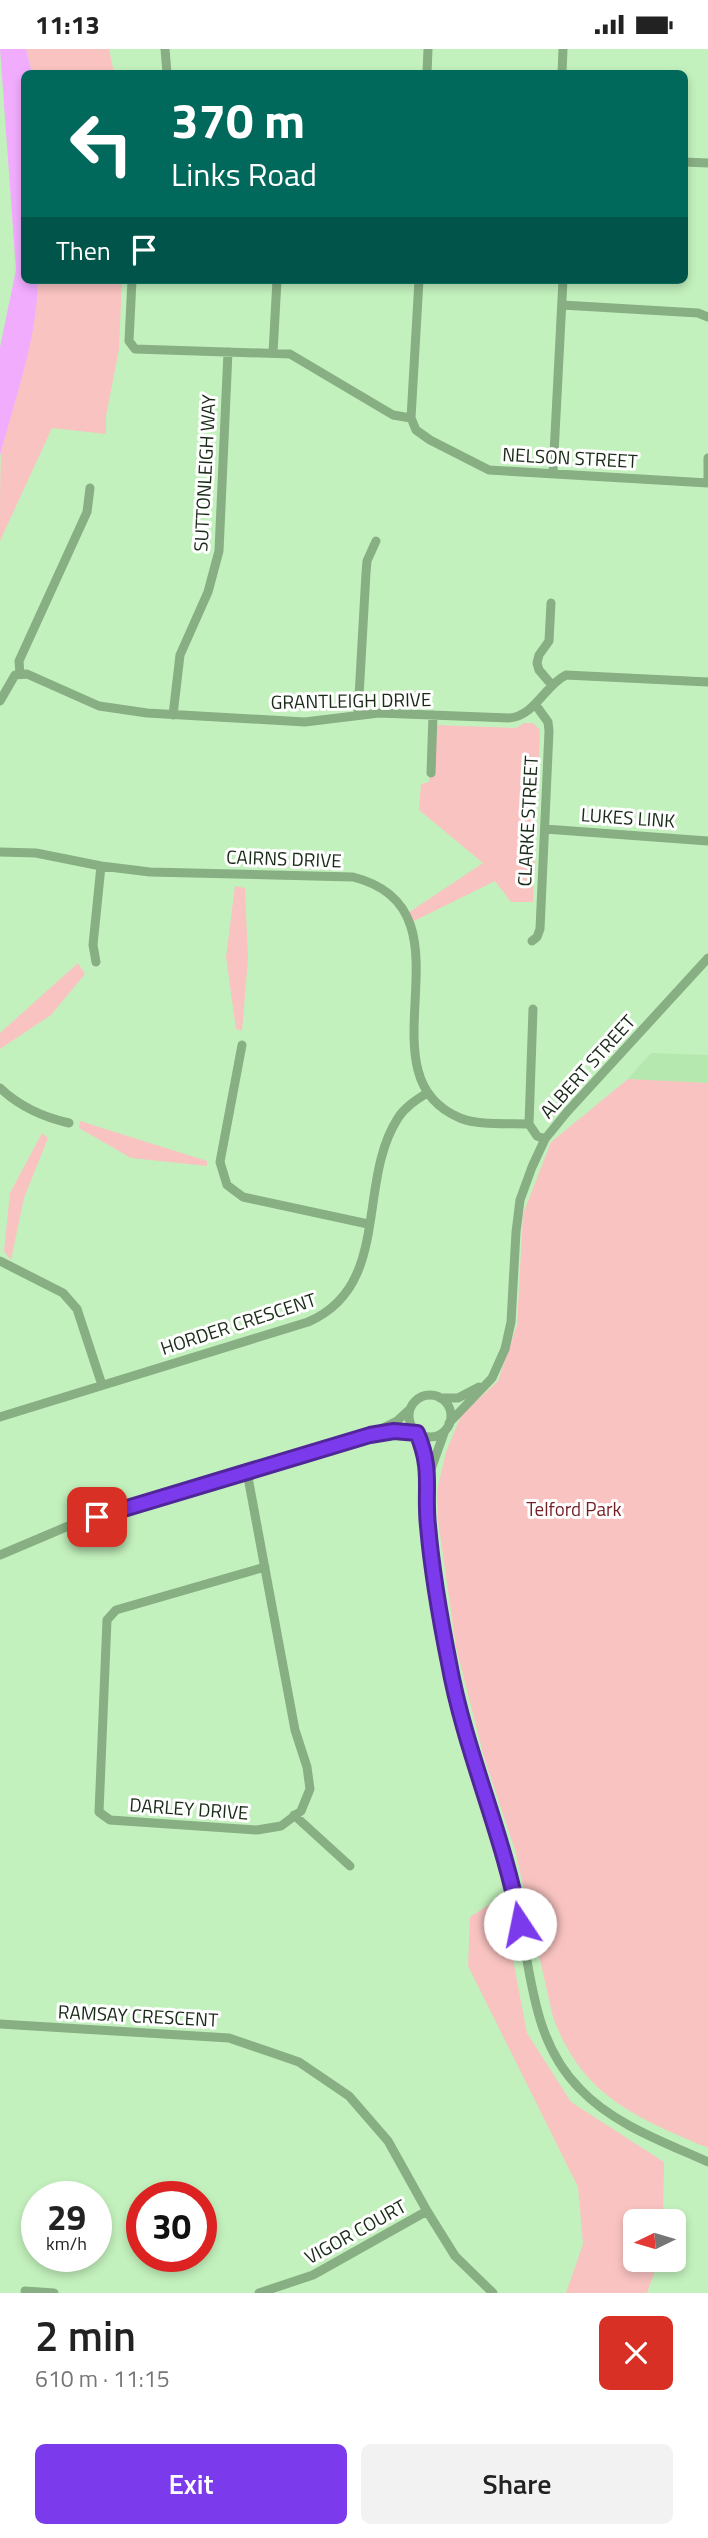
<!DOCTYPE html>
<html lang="en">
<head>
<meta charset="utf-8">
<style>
	body { margin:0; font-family:"Titillium Web",sans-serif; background:#f2f2f2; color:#222; height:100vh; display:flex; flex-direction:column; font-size:26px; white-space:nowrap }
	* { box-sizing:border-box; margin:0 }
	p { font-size:23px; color:#767676 }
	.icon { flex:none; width:38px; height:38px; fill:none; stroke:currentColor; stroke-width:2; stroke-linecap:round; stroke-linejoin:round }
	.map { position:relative; height:2244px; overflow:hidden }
	.panel { display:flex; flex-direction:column; background:#fff; flex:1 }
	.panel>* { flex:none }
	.hud { position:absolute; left:21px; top:21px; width:667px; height:214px; border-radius:10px; box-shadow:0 4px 10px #0003; background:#00695c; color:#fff; overflow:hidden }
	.needle { width:46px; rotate:265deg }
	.fabs { position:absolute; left:623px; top:2160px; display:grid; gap:14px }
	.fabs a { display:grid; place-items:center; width:63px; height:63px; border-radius:10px; background:#fff; box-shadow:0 4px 10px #0003; font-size:35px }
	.speed { position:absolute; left:21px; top:2132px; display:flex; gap:14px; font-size:35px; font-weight:700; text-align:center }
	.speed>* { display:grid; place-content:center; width:91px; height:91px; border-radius:50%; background:#fff; box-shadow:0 4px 10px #0003; line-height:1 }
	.speed small { font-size:18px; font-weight:400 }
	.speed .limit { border:10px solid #d22; background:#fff; color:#111 }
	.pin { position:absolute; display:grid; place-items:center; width:60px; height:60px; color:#fff; margin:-30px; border-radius:14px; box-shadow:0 4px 10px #0006 }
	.me { position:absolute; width:77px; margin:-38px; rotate:349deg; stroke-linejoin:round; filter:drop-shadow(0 0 5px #0008) }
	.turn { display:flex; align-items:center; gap:24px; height:147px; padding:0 35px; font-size:32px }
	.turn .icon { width:91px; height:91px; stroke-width:2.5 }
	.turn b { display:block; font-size:49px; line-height:60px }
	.then { display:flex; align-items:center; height:66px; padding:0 35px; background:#0003; gap:14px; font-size:26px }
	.round { display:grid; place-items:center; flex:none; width:74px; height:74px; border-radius:10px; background:#f2f2f2 }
	.head { display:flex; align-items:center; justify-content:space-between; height:119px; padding:0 35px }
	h1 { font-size:42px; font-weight:600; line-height:52px }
	.cta { display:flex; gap:14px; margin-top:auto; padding:14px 35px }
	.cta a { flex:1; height:80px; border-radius:10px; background:#7c3aed; color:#fff; font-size:28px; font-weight:600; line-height:80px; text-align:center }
	.cta a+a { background:#f2f2f2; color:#222 }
	.status { display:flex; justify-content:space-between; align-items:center; height:49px; padding:0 35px; background:#fff; direction:ltr }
	.status svg { height:19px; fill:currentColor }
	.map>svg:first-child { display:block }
	.built { fill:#b5e8ae }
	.green { fill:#f9c3c1 }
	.water { fill:#f2acfe }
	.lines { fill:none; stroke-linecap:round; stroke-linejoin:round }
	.minor { stroke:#88ae83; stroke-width:9 }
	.route-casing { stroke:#51269a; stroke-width:18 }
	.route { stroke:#7c3aed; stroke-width:12 }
	.labels { text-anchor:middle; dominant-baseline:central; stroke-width:6; stroke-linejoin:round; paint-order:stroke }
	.street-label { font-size:19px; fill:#192a17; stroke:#fff }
	.park-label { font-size:19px; fill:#731e23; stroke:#fff }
</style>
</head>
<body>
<div class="status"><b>11:13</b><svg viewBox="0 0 49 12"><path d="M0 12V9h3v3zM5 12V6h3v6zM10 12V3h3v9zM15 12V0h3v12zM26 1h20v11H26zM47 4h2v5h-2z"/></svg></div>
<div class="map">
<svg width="708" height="2244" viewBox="0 0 708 2244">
	<rect width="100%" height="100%" fill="#c3f1bd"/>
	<path class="built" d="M651 1004 708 1006V1034L628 1030Z"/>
	<path class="green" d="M26 0H109L114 24H32Z
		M38 231H122L119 300 106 367V385L52 379 0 492C0 464 0 432 1 405 11 346 37 292 38 231Z
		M524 674H533L540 681 533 853H511L495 832 412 873 408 864 483 814 419 761 421 735 429 733 432 680 437 676 516 679Z
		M235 837 245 839 248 910 242 982 236 980 226 908Z
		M78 914 85 925 51 966 0 1000V984Z
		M628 1030 708 1034V2099C635 2068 582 2047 553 1968L515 1801 484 1708 456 1598 438 1471 437 1442 446 1403 455 1381 462 1365 498 1332 517 1276 523 1165 551 1093Z
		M80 1072 207 1112V1117L131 1109 79 1079Z
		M42 1084 48 1089 24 1149 11 1211 4 1202 10 1144Z
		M501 1848 527 1984 571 2053 664 2113 663 2172H635V2210H659L647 2244H566L583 2195 578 2138 468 1917 470 1868Z"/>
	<path class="water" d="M0 0H26L32 24H24V231H38C37 291 15 349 0 407V298L16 221Z"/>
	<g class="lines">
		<path class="minor" d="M165 0 167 24
			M427 24 428 0
			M562 24 563 0
			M684 113 708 114
			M132 231 129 292 135 300 290 305 393 366 411 369 416 381 430 391 489 421 708 434
			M562 256 698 264 708 268
			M273 304 277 231
			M411 369 419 231
			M553 424 563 231
			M708 433V409
			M551 554 549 592 539 606 537 614 539 621 551 635
			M20 625 19 612 87 463 90 439
			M0 652 15 626 27 625 99 657 147 664 305 673 379 664 509 669C535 667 544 637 566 626L708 633
			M358 665 366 524 367 512 376 492
			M173 666 180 606 208 543 219 502 228 303
			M431 724 433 666
			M545 780 708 792
			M0 803 36 804 101 817 150 823 353 828C482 860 355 1026 460 1069 480 1077 507 1074 529 1075L537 1087 545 1090
			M532 892 537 888 540 880 549 682 548 673 535 655
			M96 913 93 896 101 817
			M242 996 220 1113 227 1136 243 1148 368 1175
			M0 1039C20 1058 42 1068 69 1074
			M529 1075 533 960
			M0 1212 63 1244 77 1260 102 1336
			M409 1367a21 21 0 1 1 42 0a21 21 0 1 1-42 0Z
			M440 1349H458L479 1338
			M0 1368 308 1273C392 1237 356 1134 398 1069 405 1058 416 1051 427 1044
			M449 1374 492 1329 505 1300 511 1273 516 1183 520 1151 532 1118 545 1090 567 1063 708 909
			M377 1382 397 1372 409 1361
			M417 1384C431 1415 425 1424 426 1456 426 1482 431 1509 435 1535 444 1589 453 1643 468 1696 482 1745 500 1793 513 1843 532 1910 527 1987 580 2040 613 2075 664 2093 708 2113
			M247 1423 295 1681 307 1718 310 1740 301 1762 281 1777 257 1781 110 1771 99 1763 107 1571 116 1561 265 1518
			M430 1423 444 1384
			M0 1506 73 1475 370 1386 394 1382 416 1384
			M294 1766 350 1817
			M0 1975 229 1989 299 2013 349 2047 388 2092 427 2162 455 2207 493 2244
			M25 2242 54 2244
			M259 2244 313 2226 427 2162"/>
	</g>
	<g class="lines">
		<g class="route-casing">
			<path id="route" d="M97 1468 370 1386 394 1382 417 1384C433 1421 424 1440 428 1477 432 1523 440 1569 449 1614 465 1703 504 1786 520 1875"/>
		</g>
		<use href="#route" class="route"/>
	</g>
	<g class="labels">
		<g class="street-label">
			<text transform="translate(570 408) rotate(3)">NELSON STREET</text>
			<text transform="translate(204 424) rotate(-87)">SUTTONLEIGH WAY</text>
			<text transform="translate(351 651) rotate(-1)">GRANTLEIGH DRIVE</text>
			<text transform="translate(628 768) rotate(4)">LUKES LINK</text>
			<text transform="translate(527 772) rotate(-87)">CLARKE STREET</text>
			<text transform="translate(284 809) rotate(2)">CAIRNS DRIVE</text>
			<text transform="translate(587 1017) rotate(-48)">ALBERT STREET</text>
			<text transform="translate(238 1274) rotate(-18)">HORDER CRESCENT</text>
			<text transform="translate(189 1759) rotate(4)">DARLEY DRIVE</text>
			<text transform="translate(138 1966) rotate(3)">RAMSAY CRESCENT</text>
			<text transform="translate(355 2182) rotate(-29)">VIGOR COURT</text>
		</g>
		<g class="park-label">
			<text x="574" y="1459">Telford Park</text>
		</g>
	</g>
</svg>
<div class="fabs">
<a><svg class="needle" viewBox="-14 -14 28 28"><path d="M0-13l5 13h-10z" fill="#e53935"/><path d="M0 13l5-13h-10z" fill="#767676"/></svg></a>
</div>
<div class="speed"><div>29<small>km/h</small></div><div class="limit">30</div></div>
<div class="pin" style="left:97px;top:1468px;background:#d93025"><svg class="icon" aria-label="arrive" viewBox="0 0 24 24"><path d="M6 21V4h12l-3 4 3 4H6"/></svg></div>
<svg class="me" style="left:520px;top:1875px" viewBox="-20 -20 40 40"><circle r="19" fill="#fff"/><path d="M0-13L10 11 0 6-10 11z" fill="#7c3aed"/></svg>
<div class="hud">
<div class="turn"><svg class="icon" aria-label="left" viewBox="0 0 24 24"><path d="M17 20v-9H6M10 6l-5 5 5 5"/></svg><div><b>370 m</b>Links Road</div></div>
<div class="then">Then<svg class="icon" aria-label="arrive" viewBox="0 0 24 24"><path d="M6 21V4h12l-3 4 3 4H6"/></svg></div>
</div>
</div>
<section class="panel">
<div class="head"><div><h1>2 min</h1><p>610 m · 11:15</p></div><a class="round" style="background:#d93025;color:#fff"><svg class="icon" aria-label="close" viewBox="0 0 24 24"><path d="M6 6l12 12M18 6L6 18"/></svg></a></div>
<div class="cta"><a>Exit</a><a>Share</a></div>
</section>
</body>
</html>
